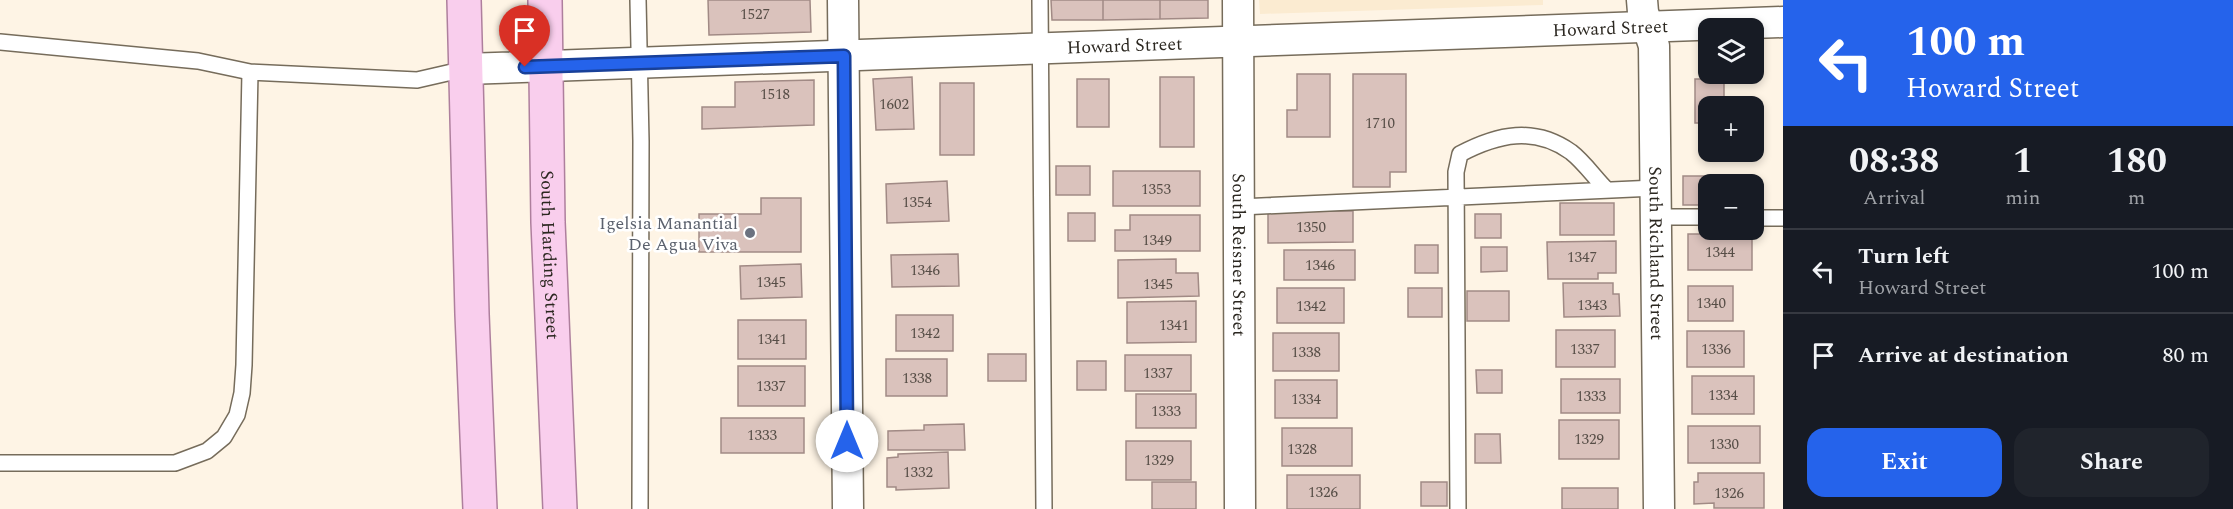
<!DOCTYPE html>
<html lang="en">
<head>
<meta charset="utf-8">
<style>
	body { margin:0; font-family:Spectral,serif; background:#20242c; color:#f1f3f6; height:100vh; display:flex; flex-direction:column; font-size:22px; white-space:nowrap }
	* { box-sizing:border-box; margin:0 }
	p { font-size:20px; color:#9ea1a6 }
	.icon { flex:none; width:33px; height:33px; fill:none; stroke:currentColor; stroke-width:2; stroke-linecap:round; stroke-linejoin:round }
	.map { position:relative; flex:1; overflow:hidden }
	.side { display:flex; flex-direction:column; background:#171b24; width:450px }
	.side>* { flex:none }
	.hud { background:#2563eb; color:#fff; overflow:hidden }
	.tools { position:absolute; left:1698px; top:18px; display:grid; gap:12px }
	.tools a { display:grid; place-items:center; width:66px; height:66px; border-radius:12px; background:#171b24; box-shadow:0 3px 9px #0003; font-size:30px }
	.pin { position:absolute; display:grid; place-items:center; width:51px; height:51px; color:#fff; margin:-62px -26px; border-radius:50% 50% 50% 0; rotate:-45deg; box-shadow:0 0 6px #0007 }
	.pin .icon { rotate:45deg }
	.me { position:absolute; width:66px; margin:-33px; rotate:0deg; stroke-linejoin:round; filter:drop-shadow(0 0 4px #0008) }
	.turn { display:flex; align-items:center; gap:21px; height:126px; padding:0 24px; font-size:27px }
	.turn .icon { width:78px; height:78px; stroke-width:2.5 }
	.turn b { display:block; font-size:42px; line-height:51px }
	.eta { display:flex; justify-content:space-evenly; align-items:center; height:102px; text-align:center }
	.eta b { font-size:36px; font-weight:700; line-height:42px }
	.cta { display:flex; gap:12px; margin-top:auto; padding:12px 24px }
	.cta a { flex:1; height:69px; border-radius:18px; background:#2563eb; color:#fff; font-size:24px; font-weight:700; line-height:69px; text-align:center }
	.cta a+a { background:#20242c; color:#f1f3f6 }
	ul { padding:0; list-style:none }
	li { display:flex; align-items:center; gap:18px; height:84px; padding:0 24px; border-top:2px solid #363941 }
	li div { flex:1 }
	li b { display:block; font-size:22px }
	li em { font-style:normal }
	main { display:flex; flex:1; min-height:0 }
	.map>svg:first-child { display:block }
	.built { fill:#fbebd1 }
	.building { fill:#dac2bc; stroke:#a18a85; stroke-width:1.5 }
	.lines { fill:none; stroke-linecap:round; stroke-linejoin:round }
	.lane-casing { stroke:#766c5b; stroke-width:18 }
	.street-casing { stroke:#766c5b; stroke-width:33 }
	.primary-casing { stroke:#ae7f9d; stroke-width:36 }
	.lane { stroke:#fff; stroke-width:15 }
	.street { stroke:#fff; stroke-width:30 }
	.primary { stroke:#f9ceed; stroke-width:33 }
	.route-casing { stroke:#184099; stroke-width:15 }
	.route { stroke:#2563eb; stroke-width:10 }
	.worship-dot { fill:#6b7280; stroke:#fff; stroke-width:2 }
	.labels { text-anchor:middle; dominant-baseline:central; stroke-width:5; stroke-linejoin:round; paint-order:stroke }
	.number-label { font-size:15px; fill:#574e47 }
	.street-label { font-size:18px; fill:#2b2720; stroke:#fff }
	.worship-label { font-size:18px; fill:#5b616d; stroke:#fff; text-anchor:end }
</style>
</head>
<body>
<main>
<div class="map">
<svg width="1783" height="509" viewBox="0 0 1783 509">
	<rect width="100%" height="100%" fill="#fef4e5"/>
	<path class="built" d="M1259 0H1543V5L1260 14Z"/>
	<path class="building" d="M708 0H810L811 32 709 35Z
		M1051 0H1103V20H1052Z
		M1103 0H1160V19L1103 20Z
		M1160 0H1208V18L1160 19Z
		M1297 74H1330V137H1287V110H1297Z
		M1353 74H1406V172H1390V187H1353Z
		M912 77 914 129 876 130 873 79Z
		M1160 77H1194V147H1160Z
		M1077 79H1109V127H1077Z
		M1695 79H1724V106H1708V123H1695Z
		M814 80V125L702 129V107H735V82Z
		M940 83H974V155H940Z
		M1056 166H1090V195H1056Z
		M1113 171H1200V206H1113Z
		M1683 176H1714V184H1708V205H1683Z
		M947 181 949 221 887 223 886 184Z
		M761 198H801V252H699V214H761Z
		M1560 203H1614V235H1560Z
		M1268 211H1353V242L1268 243Z
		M1068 213H1095V241H1068Z
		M1475 214H1501V238H1475Z
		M1130 215H1200V251H1115V230H1130Z
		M1688 234H1752V270H1688Z
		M1616 241V273H1598V279H1548L1547 242Z
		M1415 245H1438V273H1415Z
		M1481 247H1507V271L1481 272Z
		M1284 250H1355V280H1284Z
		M958 254 959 286 892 287 891 255Z
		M1176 259V273H1198L1199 296 1118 298V260Z
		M801 264 802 297 741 299 740 266Z
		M1563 283H1613V294H1619L1620 316 1564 317Z
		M1688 286H1733V321H1688Z
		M1277 288H1344V323H1277Z
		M1408 288H1442V317H1408Z
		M1467 291H1509V321H1467Z
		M1196 301V342L1127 343V302Z
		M896 315H953V351H896Z
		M738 320H806V359H738Z
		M1556 330H1615V367H1556Z
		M1687 331H1744V367H1687Z
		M1273 333H1339V371H1273Z
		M988 354H1026V381H988Z
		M1125 355H1191V391H1125Z
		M886 359H947V396H886Z
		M1077 361H1106V390H1077Z
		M738 366H805V406H738Z
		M1476 370H1502V393H1477Z
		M1692 376H1754V414H1692Z
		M1561 379H1620V413H1561Z
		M1275 380H1337V418H1275Z
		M1136 394H1196V428H1136Z
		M721 418H804V453H721Z
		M1559 420H1619V459H1559Z
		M964 424 965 450H888V431L924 430V425Z
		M1688 426H1760V463H1688Z
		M1282 428H1352V466H1282Z
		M1475 434H1500L1501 463H1475Z
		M1126 441H1191V480H1126Z
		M948 452 949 488 896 490V487H887V458L898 457V454Z
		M1698 473H1764V508H1714V503L1694 504V482H1698Z
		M1287 475H1360V509H1287Z
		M1152 482H1196V509H1152Z
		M1421 482H1447V506H1421Z
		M1562 488H1618V509H1562Z"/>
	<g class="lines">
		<g class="lane-casing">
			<path id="lane" d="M638 0 641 141 640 509
				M1040 0 1044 509
				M0 42 198 61 250 72
				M1240 207 1655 188
				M1656 217H1708
				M1754 218H1783
				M0 463H175L207 451 224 437 237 415 242 393 244 365 250 72 417 80 465 69
				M1458 509 1456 172 1460 154C1498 134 1534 126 1571 152 1584 162 1595 178 1607 190"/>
		</g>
		<g class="street-casing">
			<g id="street">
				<path d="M843 0 848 509"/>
				<path id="s1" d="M1238 0 1240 509"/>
				<path id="s2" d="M1642 0 1643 12 1654 46 1659 509"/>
				<path id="s3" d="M465 69 1783 22"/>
			</g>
		</g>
		<g class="primary-casing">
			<g id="primary">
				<path d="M464 0 472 314 480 509"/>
				<path id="s4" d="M545 0 548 222 560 509"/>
			</g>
		</g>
		<use href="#lane" class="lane"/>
		<use href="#street" class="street"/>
		<use href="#primary" class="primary"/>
	</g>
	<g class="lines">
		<g class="route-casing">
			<path id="route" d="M525 67 844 56 847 441"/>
		</g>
		<use href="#route" class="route"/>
	</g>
	<circle class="worship-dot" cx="750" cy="233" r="6"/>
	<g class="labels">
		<g class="number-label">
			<text x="755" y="14">1527</text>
			<text x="775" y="94">1518</text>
			<text x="894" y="104">1602</text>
			<text x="1380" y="123">1710</text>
			<text x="1156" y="189">1353</text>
			<text x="917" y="202">1354</text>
			<text x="1311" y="227">1350</text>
			<text x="1157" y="240">1349</text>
			<text x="1720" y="252">1344</text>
			<text x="1582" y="257">1347</text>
			<text x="1320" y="265">1346</text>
			<text x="925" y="270">1346</text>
			<text x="771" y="282">1345</text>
			<text x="1158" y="284">1345</text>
			<text x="1711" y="303">1340</text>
			<text x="1592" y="305">1343</text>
			<text x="1311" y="306">1342</text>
			<text x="1174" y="325">1341</text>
			<text x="925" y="333">1342</text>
			<text x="772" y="339">1341</text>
			<text x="1585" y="349">1337</text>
			<text x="1716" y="349">1336</text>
			<text x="1306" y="352">1338</text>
			<text x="1158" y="373">1337</text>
			<text x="917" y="378">1338</text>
			<text x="771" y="386">1337</text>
			<text x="1723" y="395">1334</text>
			<text x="1591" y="396">1333</text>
			<text x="1306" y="399">1334</text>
			<text x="1166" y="411">1333</text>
			<text x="762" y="435">1333</text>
			<text x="1589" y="439">1329</text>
			<text x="1724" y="444">1330</text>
			<text x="1302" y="449">1328</text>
			<text x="1159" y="460">1329</text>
			<text x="918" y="472">1332</text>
			<text x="1323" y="492">1326</text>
			<text x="1729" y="493">1326</text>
		</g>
		<g class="street-label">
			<text stroke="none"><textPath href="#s3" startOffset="1146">Howard Street</textPath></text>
			<text stroke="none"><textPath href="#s3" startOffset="660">Howard Street</textPath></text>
			<text stroke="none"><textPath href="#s2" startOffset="255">South Richland Street</textPath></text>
			<text stroke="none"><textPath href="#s4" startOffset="255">South Harding Street</textPath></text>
			<text stroke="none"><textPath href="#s1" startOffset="255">South Reisner Street</textPath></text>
		</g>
		<g class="worship-label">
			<text x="738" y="223">Igelsia Manantial<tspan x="738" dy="21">De Agua Viva</tspan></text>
		</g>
	</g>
</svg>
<div class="tools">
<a><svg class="icon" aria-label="layers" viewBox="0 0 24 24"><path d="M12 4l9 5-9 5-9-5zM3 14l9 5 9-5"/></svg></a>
<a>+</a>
<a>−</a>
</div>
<div class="pin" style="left:525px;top:67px;background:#d93025"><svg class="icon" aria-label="arrive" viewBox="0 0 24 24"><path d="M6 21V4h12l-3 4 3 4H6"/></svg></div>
<svg class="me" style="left:847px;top:441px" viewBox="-20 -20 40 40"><circle r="19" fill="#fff"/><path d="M0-13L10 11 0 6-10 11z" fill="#2563eb"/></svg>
</div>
<section class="side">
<div class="hud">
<div class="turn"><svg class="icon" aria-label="left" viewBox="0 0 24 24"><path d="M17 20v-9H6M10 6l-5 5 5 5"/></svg><div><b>100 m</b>Howard Street</div></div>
</div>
<div class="eta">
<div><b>08:38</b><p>Arrival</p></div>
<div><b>1</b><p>min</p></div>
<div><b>180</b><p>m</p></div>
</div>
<ul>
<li><svg class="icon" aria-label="left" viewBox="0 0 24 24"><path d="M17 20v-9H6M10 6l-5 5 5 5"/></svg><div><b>Turn left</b><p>Howard Street</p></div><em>100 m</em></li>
<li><svg class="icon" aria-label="arrive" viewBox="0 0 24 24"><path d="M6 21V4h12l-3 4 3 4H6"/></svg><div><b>Arrive at destination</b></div><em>80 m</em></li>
</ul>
<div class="cta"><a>Exit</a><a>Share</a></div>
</section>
</main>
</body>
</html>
